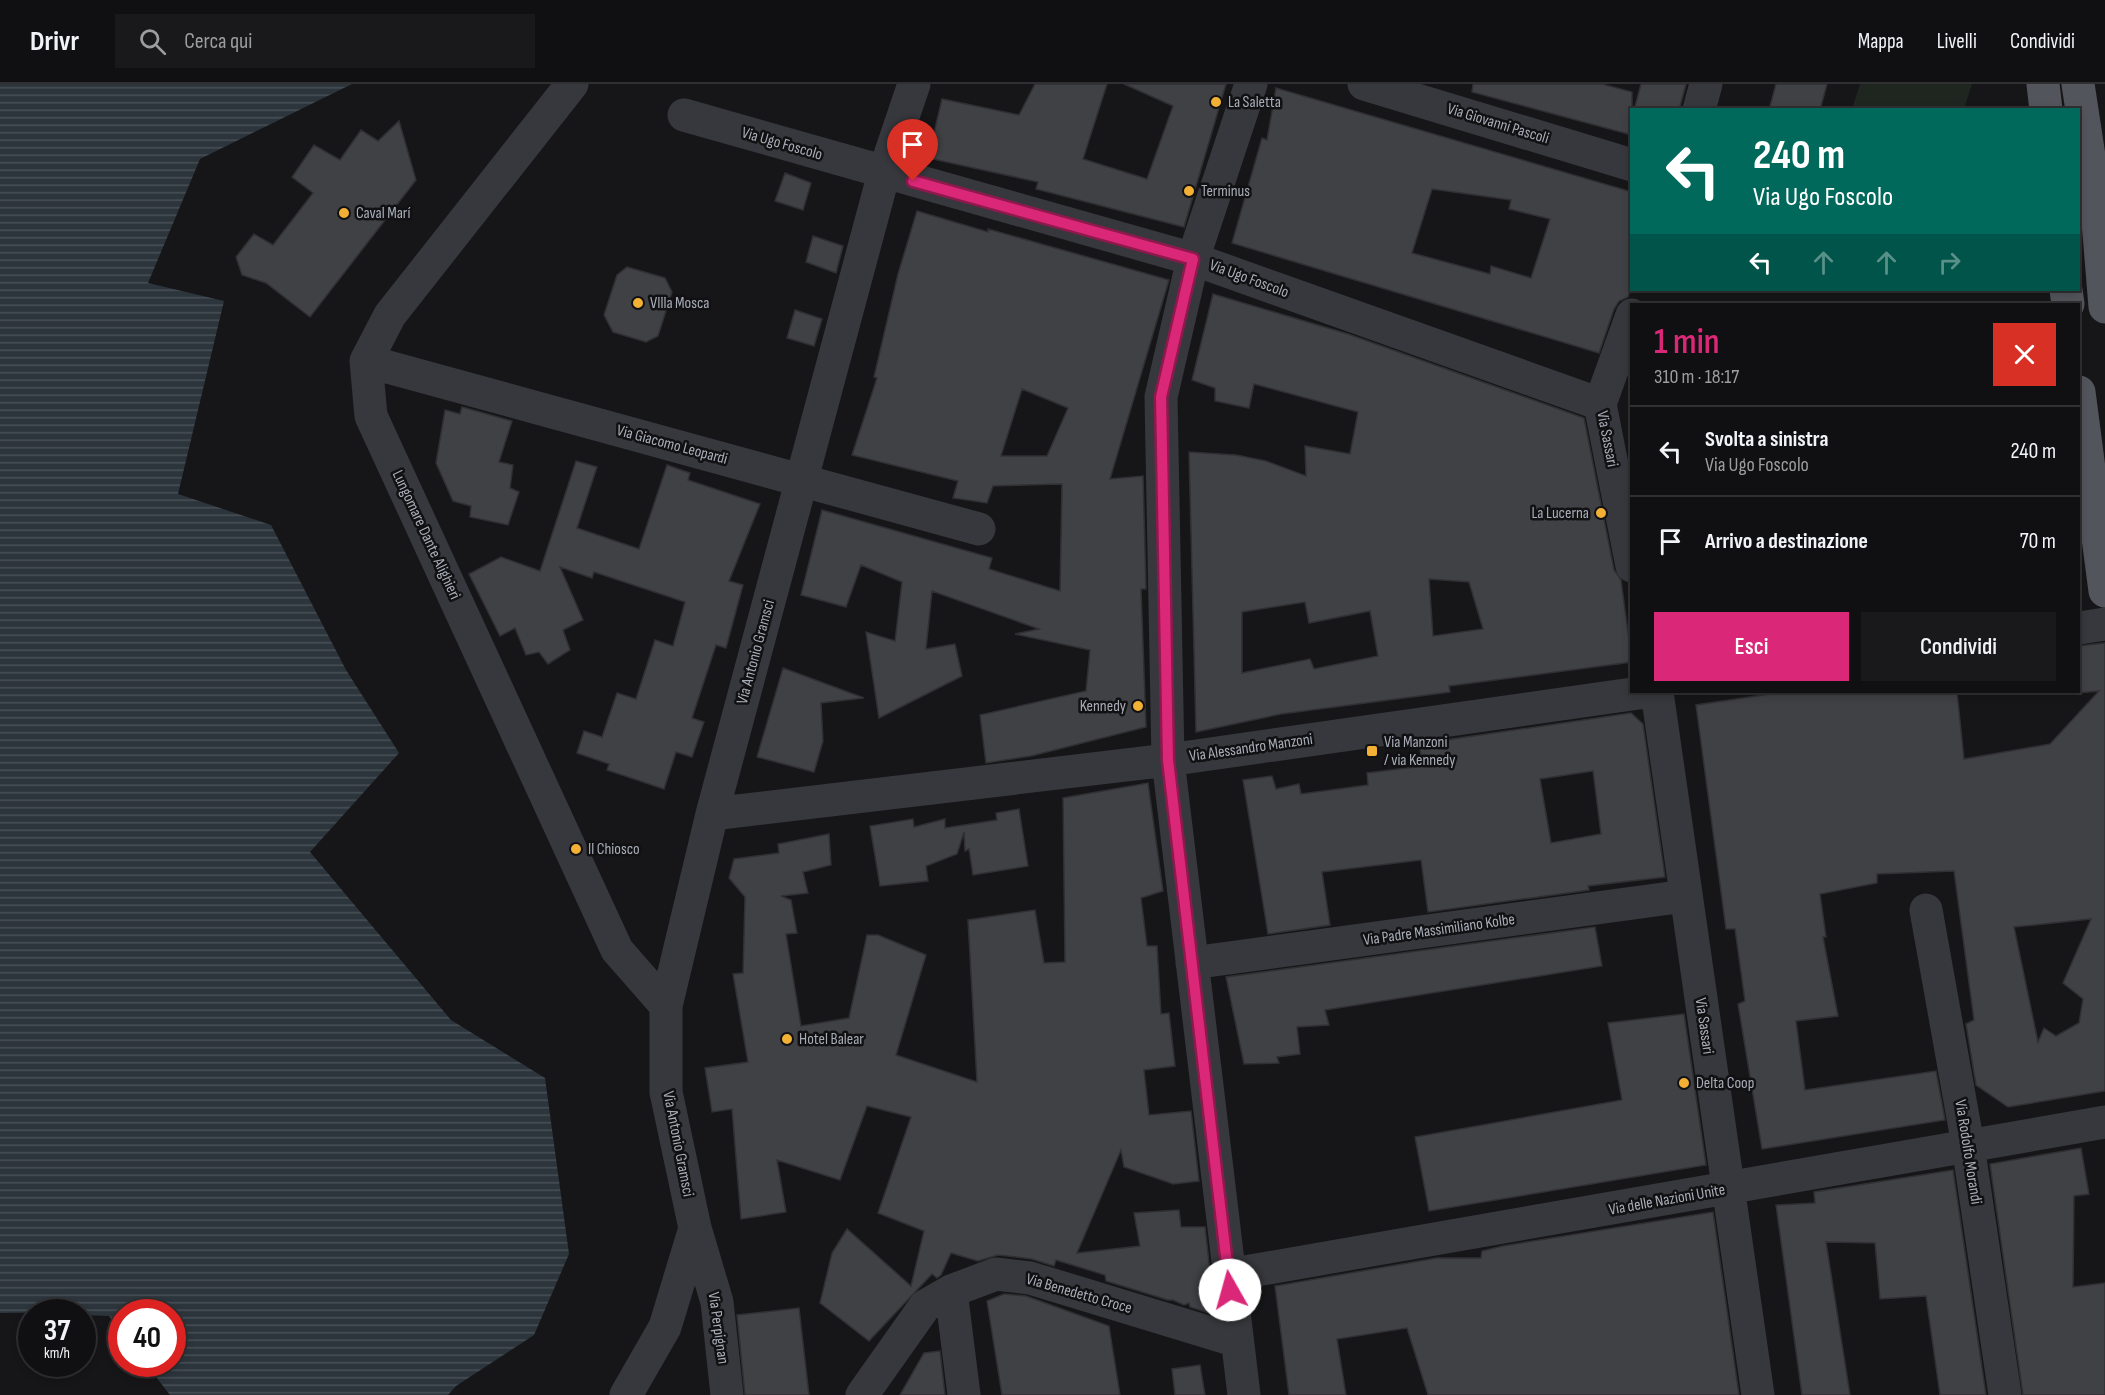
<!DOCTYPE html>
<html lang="it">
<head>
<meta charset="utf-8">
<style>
	body { margin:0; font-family:"Sofia Sans Condensed",sans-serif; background:#19191b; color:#f1f3f6; height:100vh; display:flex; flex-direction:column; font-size:22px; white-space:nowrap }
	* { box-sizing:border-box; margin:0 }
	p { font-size:20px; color:#9c9d9f }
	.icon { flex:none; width:33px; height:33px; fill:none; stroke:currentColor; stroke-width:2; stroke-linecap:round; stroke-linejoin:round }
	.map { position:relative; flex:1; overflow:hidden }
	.drawer { position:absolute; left:1630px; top:219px; width:450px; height:390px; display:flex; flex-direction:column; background:#101012; border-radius:0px; box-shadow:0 3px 9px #0003,0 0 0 2px #303032 }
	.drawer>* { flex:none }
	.top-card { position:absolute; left:1630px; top:24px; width:450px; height:183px; border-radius:0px; box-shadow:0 3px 9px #0003,0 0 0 2px #303032; background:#00695c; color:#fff; overflow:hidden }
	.speed { position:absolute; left:18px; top:1215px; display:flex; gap:12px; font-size:30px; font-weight:700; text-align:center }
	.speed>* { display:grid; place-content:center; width:78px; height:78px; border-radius:50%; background:#101012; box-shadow:0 3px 9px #0003,0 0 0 2px #303032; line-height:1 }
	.speed small { font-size:15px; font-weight:400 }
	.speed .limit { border:9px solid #d22; background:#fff; color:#111 }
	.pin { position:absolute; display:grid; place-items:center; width:51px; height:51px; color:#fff; margin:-62px -26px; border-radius:50% 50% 50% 0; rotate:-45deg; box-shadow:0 0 6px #0007 }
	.pin .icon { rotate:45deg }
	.me { position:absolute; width:66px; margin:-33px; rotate:353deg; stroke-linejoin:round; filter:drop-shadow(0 0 4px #0008) }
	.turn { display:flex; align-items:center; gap:21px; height:126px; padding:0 24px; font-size:27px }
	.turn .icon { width:78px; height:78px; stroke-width:2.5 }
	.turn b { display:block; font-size:42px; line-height:51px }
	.lanes { display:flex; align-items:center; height:57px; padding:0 24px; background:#0003; justify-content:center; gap:30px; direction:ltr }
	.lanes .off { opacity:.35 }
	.round { display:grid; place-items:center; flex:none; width:63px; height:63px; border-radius:0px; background:#19191b }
	.summary { display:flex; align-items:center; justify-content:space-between; height:102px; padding:0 24px }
	h1 { font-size:36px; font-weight:600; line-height:45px; color:#db2777 }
	.button { display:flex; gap:12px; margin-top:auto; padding:12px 24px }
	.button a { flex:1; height:69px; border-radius:0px; background:#db2777; color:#fff; font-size:24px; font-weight:600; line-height:69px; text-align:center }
	.button a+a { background:#19191b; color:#f1f3f6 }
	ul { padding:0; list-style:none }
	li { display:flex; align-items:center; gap:18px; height:90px; padding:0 24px; border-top:2px solid #303032 }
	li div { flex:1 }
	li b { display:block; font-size:22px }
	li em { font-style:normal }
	header { display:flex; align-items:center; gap:36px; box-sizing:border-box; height:84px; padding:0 30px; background:#101012; border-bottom:2px solid #303032 }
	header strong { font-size:28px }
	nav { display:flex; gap:33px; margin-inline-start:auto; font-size:21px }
	.search { width:420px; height:54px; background:#19191b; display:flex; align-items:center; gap:15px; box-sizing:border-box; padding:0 21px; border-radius:0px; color:#9c9d9f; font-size:22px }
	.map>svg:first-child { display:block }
	.green { fill:#1e261f }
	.water { fill:url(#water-rules) }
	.building { fill:#404145; stroke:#303034; stroke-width:1.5; fill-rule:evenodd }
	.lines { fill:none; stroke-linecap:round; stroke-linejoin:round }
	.minor { stroke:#37383d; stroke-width:33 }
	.major { stroke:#53555c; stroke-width:33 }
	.route-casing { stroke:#8e194d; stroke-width:15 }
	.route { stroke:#db2777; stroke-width:10 }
	.poi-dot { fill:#f2b134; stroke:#111113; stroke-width:2 }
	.labels { text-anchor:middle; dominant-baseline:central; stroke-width:5; stroke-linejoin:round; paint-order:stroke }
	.poi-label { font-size:16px; fill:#a8adb8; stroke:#111113; text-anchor:start }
	.street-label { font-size:16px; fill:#a8adb8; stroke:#111113 }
</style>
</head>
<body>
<header>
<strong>Drivr</strong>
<div class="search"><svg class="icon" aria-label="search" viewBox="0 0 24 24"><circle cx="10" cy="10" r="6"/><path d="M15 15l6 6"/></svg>Cerca qui</div>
<nav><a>Mappa</a><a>Livelli</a><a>Condividi</a></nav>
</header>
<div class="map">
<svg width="2105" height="1311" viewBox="0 0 2105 1311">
	<defs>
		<pattern id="water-rules" width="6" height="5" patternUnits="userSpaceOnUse" patternTransform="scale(1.5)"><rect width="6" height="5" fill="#2c353c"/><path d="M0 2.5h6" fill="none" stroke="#485056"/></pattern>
	</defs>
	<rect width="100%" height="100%" fill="#161618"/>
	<path class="green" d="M1860 0H1972L1964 25H1852Z"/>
	<path class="water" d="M0 0H352L200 75 148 199 224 217 178 410 271 441 346 586 399 669 310 768 451 936 545 994 569 1170 534 1251 456 1302 448 1311H170L146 1280H172V1228H122L121 1248 109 1232 83 1231 82 1228 0 1229Z"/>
	<path class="building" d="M1035 0H1107L1083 75 1147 95 1173 22 1124 0H1226L1184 143 1036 105 1038 98 928 74 942 15 1019 31Z
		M1473 0H1602L1632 8V51L1472 8Z
		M1641 0H1686L1679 26H1634Z
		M1776 0H1827L1820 26H1769Z
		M1276 4 1632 108V198L1628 213 1619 217 1614 225 1599 269 1232 159 1262 54 1267 56ZM1432 105 1511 116 1509 125 1550 135 1531 194 1491 182 1490 190 1412 169Z
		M399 37 416 96 310 233 266 199 242 191 236 173 254 150 273 161 313 109 292 93 314 61 340 76 361 46 378 57Z
		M785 89 811 99 803 126 775 117Z
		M917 127 988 148V145L1169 196 1110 395 1143 392 1146 505H1141L1146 643 1031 672 986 679 980 631 1086 607 1090 566 1015 550 1039 545 932 507 926 565 955 560 962 592 879 634 866 548 895 557 902 498 861 481 846 523 801 511 822 426 992 474 989 485 1060 507 1062 400 993 402 987 419 953 414 958 397 852 371 877 294 874 293 898 190ZM1022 305 1068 324 1047 372H1001Z
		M813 152 843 162 836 189 806 178Z
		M627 183 665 194 672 208 658 252 646 258 613 248 604 231 617 191Z
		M1213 210 1348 250 1584 334 1614 486 1621 496 1632 578 1449 602 1450 608 1281 630 1196 648 1189 368 1236 371 1266 377 1306 392 1305 362 1350 370 1358 328 1254 300 1249 324 1215 317V304L1192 296ZM1429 495 1469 498 1483 545 1433 552ZM1305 518 1309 539 1370 527 1378 572 1314 585 1310 575 1242 589V528Z
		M795 226 822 235 814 262 787 254Z
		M462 323 512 337 499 378 513 381 510 404 519 408 508 441 470 433 471 422 453 417 436 379 445 326 460 330Z
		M576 377 597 383 577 444 639 465 667 381 690 389 688 396 760 420 729 497 743 501 726 564 716 561 692 634 704 638 692 673 676 668 664 705 607 686 609 680 577 669 584 647 602 653 617 609 636 615 655 556 673 562 685 518 594 488 592 494 560 483 583 536 563 546 570 566 548 580 539 568 526 571 515 544 500 552 469 490 501 473 540 487Z
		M2105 559V1007L2008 1023 1976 1001 1966 940 1974 936 1954 787 1877 790V799L1820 810 1826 853H1823L1838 932 1796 937 1805 1006 1936 987 1945 1036 1762 1065 1738 920 1745 917 1735 845H1726L1696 621 1784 608H1957L1964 675 2050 660 2099 607 2079 609V562ZM2091 835 2063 899 2083 915 2079 939 2056 952 2044 944 2038 958 2014 843Z
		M783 584 864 614 821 619 823 657 814 688 757 673Z
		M1631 629 1643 640 1665 793 1588 802 1589 806 1428 828 1421 776 1322 788 1330 841 1268 850 1243 696 1272 692 1276 705 1299 700 1301 710 1368 701 1367 689 1423 682 1419 660ZM1593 687 1601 750 1551 759 1540 695Z
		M1148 699 1163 807 1141 814 1147 862H1157L1161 930 1169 929 1175 982 1144 986 1149 1031 1191 1027 1199 1097 1173 1100 1124 1083 1121 1066 1077 1169 1140 1162 1134 1129 1179 1126 1181 1143H1205L1215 1231 1190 1223 1189 1219 1184 1221 1173 1216H1168L1106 1197 1105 1191 1056 1176 1054 1182 1032 1175 998 1171 978 1177 951 1169 941 1191 937 1194 932 1190 869 1257 820 1219 832 1169 847 1145 911 1202 924 1147 878 1129 911 1033 867 1022 840 1096 777 1076 786 1128 741 1135 732 1025 712 1028 705 984 748 978 733 890 743 889 745 813 729 794 734 775 779 769 778 760 829 750 831 781 803 788 808 809 781 812 791 816 797 849 786 850 801 942 849 934 867 851H878L926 871 896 971 977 998 968 836 1035 826 1044 879 1065 878 1063 714Z
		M1019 725 1028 782 973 791 969 765 965 767 964 748 957 770 926 782 928 797 880 802 870 742 913 735 914 743 945 735V744L997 736 996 729Z
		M1595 843 1602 882 1325 926 1329 941 1297 943 1300 970 1277 973 1279 979 1244 980 1226 893Z
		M1684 930 1706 1081 1429 1127 1415 1053 1622 1016 1608 939Z
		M2081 1064 2089 1110 2074 1112 2073 1203 2105 1199V1311H2023L1990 1080Z
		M1953 1086 1986 1311H1940L1926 1212 1880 1215 1875 1159 1826 1158 1850 1311H1802L1776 1121 1815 1119 1814 1108Z
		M1713 1128 1739 1311H1428L1407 1244 1337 1255 1346 1311H1289L1275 1202 1437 1174H1481L1482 1167 1503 1162Z
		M1004 1210 1026 1212 1109 1242 1120 1311H1002L987 1217Z
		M799 1224 809 1311H745L737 1231Z
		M940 1267 945 1311H900L924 1269Z
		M1200 1281 1205 1311H1175L1172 1285Z"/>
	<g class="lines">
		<path class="minor" d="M572 0 390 231 366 277 371 332 617 866 666 922
			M1364 0 1632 81
			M1699 26 1706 0
			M684 31 1193 175 1600 320
			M1632 231 1600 320 1632 482
			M366 277 979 445
			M2079 544 2105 540
			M1657 608 1758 1311
			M712 730 1168 676 1646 608
			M1926 826 1968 1061 2005 1311
			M1192 879 1685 812
			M1228 1191 2105 1038
			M951 1207 964 1311
			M626 1311 665 1243 695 1144
			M727 1311 717 1218 695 1144 666 1008V922L712 730 884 89 914 0
			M862 1311 925 1222 951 1207 996 1190 1030 1194 1237 1257
			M1244 1311 1168 676 1161 313 1193 175 1251 0"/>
		<path class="major" d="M2043 0 2046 26
			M2078 0 2097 125 2105 223
			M2066 206 2068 220
			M2079 308 2105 507"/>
	</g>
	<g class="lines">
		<g class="route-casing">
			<path id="route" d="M913 97 1193 175 1161 313 1168 676 1230 1206"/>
		</g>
		<use href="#route" class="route"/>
	</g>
	<g class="poi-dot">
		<circle cx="1216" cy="18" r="6"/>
		<circle cx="1189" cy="107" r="6"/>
		<circle cx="344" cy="129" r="6"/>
		<circle cx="638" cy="219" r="6"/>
		<circle cx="1601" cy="429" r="6"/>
		<circle cx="1138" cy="622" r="6"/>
		<rect x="1366" y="661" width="12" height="12" rx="3"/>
		<circle cx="576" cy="765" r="6"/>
		<circle cx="787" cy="955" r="6"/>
		<circle cx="1684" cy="999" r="6"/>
	</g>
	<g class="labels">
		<g class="poi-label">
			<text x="1228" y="18">La Saletta</text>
			<text x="1201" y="107">Terminus</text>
			<text x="356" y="129">Caval Marí</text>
			<text x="650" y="219">VIlla Mosca</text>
			<text x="1589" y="429" text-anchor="end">La Lucerna</text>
			<text x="1126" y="622" text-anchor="end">Kennedy</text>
			<text x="1384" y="658">Via Manzoni<tspan x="1384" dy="18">/ via Kennedy</tspan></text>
			<text x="588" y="765">Il Chiosco</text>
			<text x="799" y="955">Hotel Balear</text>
			<text x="1696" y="999">Delta Coop</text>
		</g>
		<g class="street-label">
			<text transform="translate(1498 40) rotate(17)">Via Giovanni Pascoli</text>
			<text transform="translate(782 60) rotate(16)">Via Ugo Foscolo</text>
			<text transform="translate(1249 195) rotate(20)">Via Ugo Foscolo</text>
			<text transform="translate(1607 355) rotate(79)">Via Sassari</text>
			<text transform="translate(672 361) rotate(15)">Via Giacomo Leopardi</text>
			<text transform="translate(426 451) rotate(65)">Lungomare Dante Alighieri</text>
			<text transform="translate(756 568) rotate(-75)">Via Antonio Gramsci</text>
			<text transform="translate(1251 664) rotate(-8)">Via Alessandro Manzoni</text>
			<text transform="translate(1439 846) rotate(-8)">Via Padre Massimiliano Kolbe</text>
			<text transform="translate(1704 942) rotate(82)">Via Sassari</text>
			<text transform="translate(678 1060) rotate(79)">Via Antonio Gramsci</text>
			<text transform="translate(1968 1068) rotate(81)">Via Rodolfo Morandi</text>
			<text transform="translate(1667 1116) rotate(-10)">Via delle Nazioni Unite</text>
			<text transform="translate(1079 1210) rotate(16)">Via Benedetto Croce</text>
			<text transform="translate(718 1244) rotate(82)">Via Perpignan</text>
		</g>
	</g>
</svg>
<div class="speed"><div>37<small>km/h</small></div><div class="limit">40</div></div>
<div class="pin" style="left:913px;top:97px;background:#d93025"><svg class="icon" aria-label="arrive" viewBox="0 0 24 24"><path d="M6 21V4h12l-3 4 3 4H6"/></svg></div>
<svg class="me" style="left:1230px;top:1206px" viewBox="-20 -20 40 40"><circle r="19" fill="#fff"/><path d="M0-13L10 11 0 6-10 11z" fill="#db2777"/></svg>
<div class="top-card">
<div class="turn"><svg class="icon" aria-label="left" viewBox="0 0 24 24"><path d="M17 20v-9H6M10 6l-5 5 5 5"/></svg><div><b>240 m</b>Via Ugo Foscolo</div></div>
<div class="lanes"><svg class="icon" aria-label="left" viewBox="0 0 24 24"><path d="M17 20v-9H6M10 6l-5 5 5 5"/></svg><svg class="icon off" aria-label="ahead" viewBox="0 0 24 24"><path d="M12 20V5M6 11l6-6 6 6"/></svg><svg class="icon off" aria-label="ahead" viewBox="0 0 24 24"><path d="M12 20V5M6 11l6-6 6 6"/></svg><svg class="icon off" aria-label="right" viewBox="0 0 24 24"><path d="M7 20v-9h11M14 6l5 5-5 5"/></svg></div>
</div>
<section class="drawer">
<div class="summary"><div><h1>1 min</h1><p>310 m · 18:17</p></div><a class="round" style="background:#d93025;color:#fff"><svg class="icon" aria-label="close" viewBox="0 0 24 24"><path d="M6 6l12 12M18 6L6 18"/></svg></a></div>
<ul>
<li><svg class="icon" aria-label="left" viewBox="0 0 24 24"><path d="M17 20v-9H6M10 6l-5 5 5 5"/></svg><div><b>Svolta a sinistra</b><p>Via Ugo Foscolo</p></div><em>240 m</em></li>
<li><svg class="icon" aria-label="arrive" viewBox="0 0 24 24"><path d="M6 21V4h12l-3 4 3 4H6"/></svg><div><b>Arrivo a destinazione</b></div><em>70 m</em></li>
</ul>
<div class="button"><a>Esci</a><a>Condividi</a></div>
</section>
</div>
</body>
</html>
